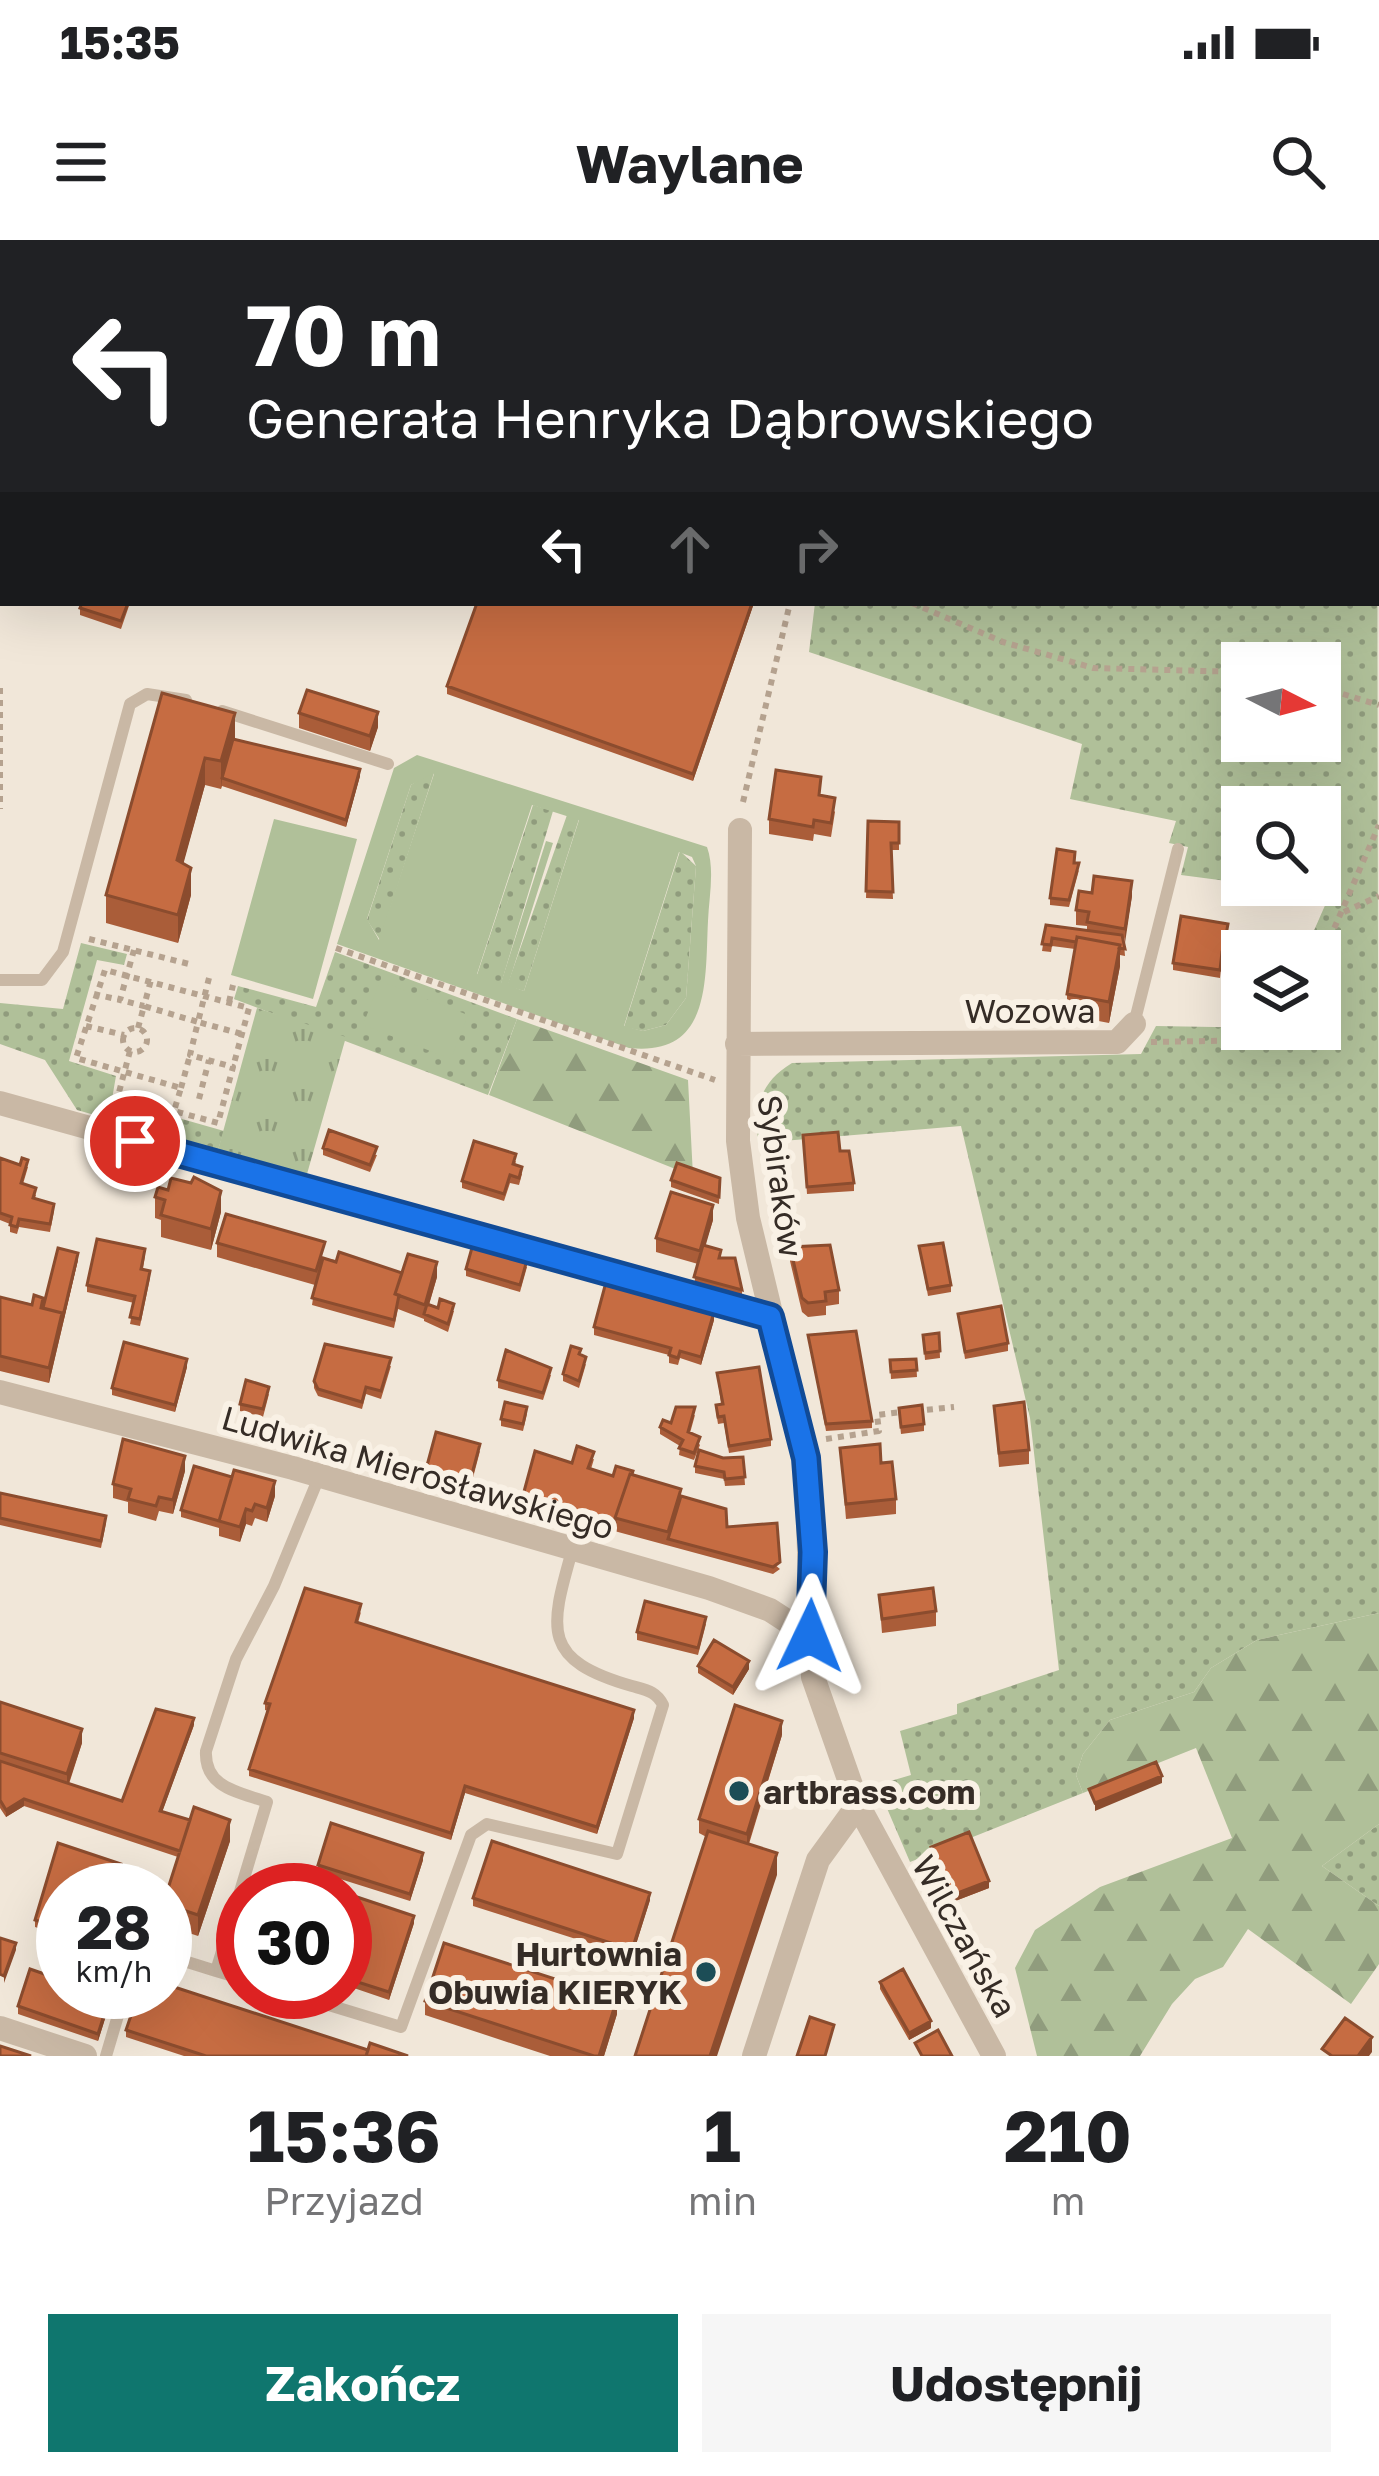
<!DOCTYPE html>
<html lang="pl">
<head>
<meta charset="utf-8">
<style>
	body { margin:0; font-family:"Golos Text",sans-serif; background:#f6f6f6; color:#202124; height:100vh; display:flex; flex-direction:column; font-size:45px; white-space:nowrap }
	* { box-sizing:border-box; margin:0 }
	p { font-size:39px; color:#757577 }
	.icon { flex:none; width:66px; height:66px; fill:none; stroke:currentColor; stroke-width:2; stroke-linecap:round; stroke-linejoin:round }
	.map { position:relative; height:1816px; overflow:hidden }
	.side { display:flex; flex-direction:column; background:#fff; flex:1 }
	.side>* { flex:none }
	.guide { position:absolute; left:0px; top:0px; width:1380px; height:366px; box-shadow:0 12px 48px #0002; background:#202124; color:#fff; overflow:hidden }
	.needle { width:78px; rotate:96deg }
	.controls { position:absolute; left:1221px; top:402px; display:grid; gap:24px }
	.controls a { display:grid; place-items:center; width:120px; height:120px; border-radius:0px; background:#fff; box-shadow:0 12px 48px #0002; font-size:60px }
	.speed { position:absolute; left:36px; top:1623px; display:flex; gap:24px; font-size:60px; font-weight:700; text-align:center }
	.speed>* { display:grid; place-content:center; width:156px; height:156px; border-radius:50%; background:#fff; box-shadow:0 12px 48px #0002; line-height:1 }
	.speed small { font-size:30px; font-weight:400 }
	.speed .limit { border:18px solid #d22; background:#fff; color:#111 }
	.pin { position:absolute; display:grid; place-items:center; width:102px; height:102px; color:#fff; margin:-51px; border:6px solid #fff; border-radius:50%; box-shadow:0 3px 12px #0007 }
	.me { position:absolute; width:132px; margin:-66px; rotate:2deg; stroke-linejoin:round; filter:drop-shadow(0 0 9px #0008) }
	.turn { display:flex; align-items:center; gap:42px; height:252px; padding:0 48px; font-size:54px }
	.turn .icon { width:156px; height:156px; stroke-width:2.5 }
	.turn b { display:block; font-size:84px; line-height:102px }
	.lanes { display:flex; align-items:center; height:114px; padding:0 48px; background:#0003; justify-content:center; gap:60px; direction:ltr }
	.lanes .off { opacity:.35 }
	.eta { display:flex; justify-content:space-evenly; align-items:center; height:204px; text-align:center }
	.eta b { font-size:72px; font-weight:700; line-height:84px }
	.action { display:flex; gap:24px; margin-top:auto; padding:24px 48px }
	.action a { flex:1; height:138px; border-radius:0px; background:#0f766e; color:#fff; font-size:48px; font-weight:700; line-height:138px; text-align:center }
	.action a+a { background:#f6f6f6; color:#202124 }
	.status { display:flex; justify-content:space-between; align-items:center; height:84px; padding:0 60px; background:#fff; direction:ltr }
	.status svg { height:33px; fill:currentColor }
	header { display:flex; justify-content:space-between; align-items:center; height:156px; padding:0 48px; background:#fff; font-size:54px; font-weight:700 }
	.map>svg:first-child { display:block }
	.grass { fill:url(#grass-dots); fill-rule:evenodd }
	.forest { fill:url(#forest-firs) }
	.park { fill:url(#park-tufts) }
	.garden { fill:#b0c099; fill-rule:evenodd }
	.lines { fill:none; stroke-linecap:round; stroke-linejoin:round }
	.path { stroke:#b5a28f; stroke-width:6; stroke-dasharray:6 6; stroke-linecap:butt }
	.service { stroke:#c9b8a5; stroke-width:12 }
	.minor { stroke:#c9b8a5; stroke-width:24 }
	.secondary { stroke:#9c8776; stroke-width:30 }
	.wall { fill:#aa5d39 }
	.shaded-wall { fill:#8b4c2e }
	.building { fill:#c66c42; stroke:#8b4c2e; stroke-width:3 }
	.route-casing { stroke:#114b97; stroke-width:30 }
	.route { stroke:#1a73e8; stroke-width:21 }
	.poi-dot { fill:#1c4d56; stroke:#f9f1e5; stroke-width:4.5 }
	.labels { text-anchor:middle; dominant-baseline:central; stroke-width:12; stroke-linejoin:round; paint-order:stroke }
	.street-label { font-size:33px; fill:#352c26; stroke:#f9f1e5 }
	.poi-label { font-size:33px; font-weight:bold; fill:#352c26; stroke:#f9f1e5; text-anchor:start }
</style>
</head>
<body>
<div class="status"><b>15:35</b><svg viewBox="0 0 49 12"><path d="M0 12V9h3v3zM5 12V6h3v6zM10 12V3h3v9zM15 12V0h3v12zM26 1h20v11H26zM47 4h2v5h-2z"/></svg></div>
<header><svg class="icon" aria-label="menu" viewBox="0 0 24 24"><path d="M4 6h16M4 12h16M4 18h16"/></svg>Waylane<svg class="icon" aria-label="search" viewBox="0 0 24 24"><circle cx="10" cy="10" r="6"/><path d="M15 15l6 6"/></svg></header>
<div class="map">
<svg width="1379" height="1816" viewBox="0 0 1379 1816">
	<defs>
		<pattern id="grass-dots" width="8" height="8" patternUnits="userSpaceOnUse" patternTransform="scale(3)"><rect width="8" height="8" fill="#b0c099"/><path d="M2 2h.1M6 6h.1" fill="none" stroke="#909c7d" stroke-width="1.8" stroke-linecap="round"/></pattern>
		<pattern id="forest-firs" width="22" height="20" patternUnits="userSpaceOnUse" patternTransform="scale(3)"><rect width="22" height="20" fill="#b0c099"/><path d="M5 1l3.5 6h-7zM16 11l3.5 6h-7z" fill="#909c7d"/></pattern>
		<pattern id="park-tufts" width="24" height="20" patternUnits="userSpaceOnUse" patternTransform="scale(3)"><rect width="24" height="20" fill="#b0c099"/><path d="M3 7l-1-3M5 7V3M7 7l1-3M15 17l-1-3M17 17v-4M19 17l1-3" fill="none" stroke="#909c7d"/></pattern>
	</defs>
	<rect width="100%" height="100%" fill="#f1e7d9"/>
	<path class="grass" d="M1377 83 1379 1373 1257 1400 1211 1428 1194 1452 1110 1480 1083 1514 1076 1535 1083 1553 910 1622 877 1545 911 1535 900 1491 957 1474V1464L1059 1430 1030 1178 961 886 758 903C755 867 759 843 792 823L1141 814 1156 786 1320 789V711H1305L1330 654 1262 645H1320V567H1242V643L1181 635 1188 607 1169 603 1176 581 1070 559 1082 504 809 412 815 363H1377ZM1242 423H1320V501H1242Z
		M428 533H434L380 700 367 680 411 545Z
		M533 565 553 571 501 744 477 735Z
		M567 575 579 579 524 751 507 746Z
		M680 611 696 626 686 758 666 785 643 791 624 787Z
		M81 703 127 714 124 725 97 720 69 821 116 836 112 859 224 891 218 910 77 870 45 820 0 804V763L63 769Z
		M335 712 517 779 488 855 234 759 238 746 316 767Z
		M1379 1584V1666L1322 1626Z"/>
	<path class="forest" d="M517 779 688 840 693 936 489 855Z
		M1379 1373V1584L1322 1626 1379 1666V1724L1351 1764 1248 1689 1223 1727 1195 1739 1172 1764 1140 1816H1037L1015 1728 1035 1690 1100 1647 1232 1598 1196 1508 1083 1553 1076 1535 1083 1514 1110 1480 1194 1452 1211 1428 1257 1400Z"/>
	<path class="park" d="M257 768 346 797 307 934 218 910Z"/>
	<path class="garden" d="M417 515 707 607C715 629 709 657 708 681 705 739 712 817 629 808L337 704 394 528ZM433 533 434 534 379 700 367 679 411 545ZM532 565 579 580 524 751 508 745 553 603 546 601 501 743 477 734ZM679 612 692 617 696 626 686 758 666 785 643 791 624 786Z
		M274 579 357 599 313 759 231 735Z
		M380 741 468 775 451 819 363 785Z"/>
	<g class="lines">
		<path class="path" d="M0 95 3 91
			M0 282 3 271
			M912 363 1003 402 1093 428 1242 432
			M1320 447 1379 465
			M0 448V569
			M743 562 790 363
			M1344 672 1379 656
			M89 699 189 724
			M336 708 715 840
			M134 710 120 760 144 766 151 740
			M1320 721 1379 585
			M209 738 198 782 242 794
			M94 754 120 760
			M229 762 233 745
			M86 786 124 795
			M138 788 144 766 198 782 190 815 233 827 218 883 174 871
			M123 800a12 12 0 1 1 24 0a12 12 0 1 1-24 0Z
			M1151 802 1266 800 1284 789
			M130 811 118 856 174 871 181 848 76 818 105 730 249 768 233 827
			M181 848 190 815
			M199 859 209 820
			M915 1171 954 1167
			M826 1199 879 1191 877 1175 902 1172"/>
		<path class="service" d="M370 3 371 0
			M727 3 728 0
			M222 471 388 524
			M0 740H42L63 712 130 464 147 454 186 460
			M1134 784 1178 609
			M165 1715 216 1731 267 1562C239 1552 204 1548 206 1511L236 1419 274 1346 319 1237
			M216 1731 243 1739
			M286 1752 401 1787 471 1595 487 1584 617 1614 663 1465C656 1451 646 1450 632 1446 542 1420 549 1391 572 1311
			M106 1816 125 1752"/>
		<path class="minor" d="M740 590 738 901 748 978 806 1218 813 1437 858 1565
			M737 804 1117 802 1134 784
			M0 863 770 1077
			M0 1152 293 1228 709 1348 770 1370 810 1396
			M0 1788 85 1816
			M754 1816 818 1620 858 1565 994 1816"/>
		<path class="secondary" d="M68 3 69 0
			M0 188 3 180"/>
	</g>
	<path class="wall" d="M130 363 121 389 80 375V368Z
		M754 363 693 541 447 454V446Z
		M162 453 235 500 360 536 346 587 222 546 221 549 205 545 183 623 191 655 178 703 106 683V655Z
		M299 473 378 487 370 511 299 488Z
		M821 556 835 572 831 597 814 594 813 601 769 594V579Z
		M868 581 899 582V610H891L893 659 866 658Z
		M1079 630 1069 667 1050 665V658Z
		M1132 656 1124 703 1125 716 1120 715V726L1109 783 1067 775V754L1075 709 1052 706 1051 712 1042 711 1046 685 1087 691V686L1076 685V670Z
		M1228 691 1226 700 1232 709 1230 720 1222 719 1220 738 1173 730V723Z
		M803 895 840 911 854 943V951L807 954Z
		M323 908 377 915 370 932 323 915Z
		M0 918 28 927 23 944 36 955 35 958 54 971 50 992 19 987 17 994 10 992V984L0 980Z
		M516 921 515 925 522 934 519 945 510 943 504 961 462 948V941Z
		M720 938 719 964 671 947V940Z
		M155 957 221 972 211 1010 161 997V980L155 978Z
		M713 980 705 1005 721 1018 742 1050V1058L694 1044 698 1024 656 1012V998Z
		M217 1003 325 1018 402 1033 437 1037 429 1065 454 1071 448 1092 424 1081V1079L398 1069 394 1088 312 1065 315 1045 217 1017Z
		M919 1006 951 1045V1052L928 1056Z
		M790 1007 839 1050V1064L826 1066V1075L808 1077 802 1072 790 1021Z
		M145 1016 143 1029 150 1038 140 1086 130 1084 134 1063 87 1052V1045Z
		M78 1020 49 1143 0 1131V1057L43 1066Z
		M527 1027 520 1052 466 1036V1029Z
		M958 1074 1008 1103V1111L965 1119Z
		M714 1080 701 1125 680 1118 678 1125 669 1123V1115L594 1095V1087Z
		M939 1093 940 1118 925 1120 923 1095Z
		M808 1095 872 1181V1188L826 1191Z
		M916 1119 917 1137 891 1139 890 1120Z
		M586 1124 579 1148 563 1141V1134Z
		M391 1126 381 1159 366 1154 362 1169 318 1156 314 1148V1141Z
		M187 1127 175 1172 112 1155V1148Z
		M717 1133 771 1199V1206L729 1213 724 1183 718 1184 716 1172V1165L721 1164Z
		M551 1135 543 1160 498 1148V1140Z
		M269 1154 263 1177 240 1171V1164Z
		M994 1166 1029 1210V1224L999 1227Z
		M527 1174 523 1191 501 1186V1179Z
		M695 1175 690 1193 700 1205 694 1220 679 1215 680 1206 660 1194V1187Z
		M899 1175 924 1184V1191L901 1194Z
		M840 1208 881 1223 896 1259V1274L846 1279Z
		M480 1211 469 1253 425 1240V1233Z
		M743 1217 745 1245 725 1246 724 1239 695 1233V1226Z
		M594 1219 591 1229 613 1236 633 1235 681 1256 727 1287 780 1329 773 1334 522 1266V1259L572 1223Z
		M185 1231 173 1274 159 1271 156 1281 128 1273V1262L113 1258V1244Z
		M0 1253 106 1283 101 1308 0 1285Z
		M275 1256 267 1282 255 1278 252 1286 246 1284 240 1302 219 1296V1288L181 1277V1270Z
		M879 1355 936 1371V1386L882 1393Z
		M361 1372 358 1383 634 1478 597 1594 465 1553 451 1600 249 1536V1529L268 1471 265 1470V1463Z
		M706 1384 698 1415 637 1400V1392Z
		M698 1426 749 1429 733 1455 698 1433Z
		M0 1462 82 1503 69 1544 122 1561 194 1485 162 1572 230 1601 198 1696 165 1685V1658L178 1617 24 1566 6 1577 0 1568Z
		M782 1495 749 1604 777 1635 699 1593V1579Z
		M58 1603 121 1624V1631L115 1650H63V1696L35 1687V1680Z
		M931 1607 989 1648 950 1663 931 1614Z
		M423 1620 410 1661 318 1632V1625Z
		M345 1653 414 1683 389 1760 345 1745Z
		M473 1658 650 1660 632 1717 473 1666Z
		M880 1742 931 1788 909 1800 880 1749Z
		M425 1761 617 1774 604 1816H550L425 1775Z
		M110 1763 98 1801 18 1774V1766Z
		M126 1790 368 1810 408 1816H184L126 1797Z"/>
	<path class="shaded-wall" d="M752 363H754L693 541V534Z
		M378 472V487L370 511V496Z
		M235 473V500L222 538 221 549V521Z
		M205 518V545L177 647V620Z
		M360 529V536L346 587V580Z
		M191 628V655L178 703V675Z
		M1132 641V656L1125 703V689Z
		M1120 705V726L1109 783V762Z
		M221 951V972L211 1010V989Z
		M713 965V980L700 1025V1011Z
		M78 1013V1020L49 1143V1128Z
		M437 1022V1037L426 1074 425 1065Z
		M714 1072V1080L701 1125V1117Z
		M187 1119V1127L175 1172V1165Z
		M185 1216V1231L173 1274V1260Z
		M275 1241V1256L267 1282V1268Z
		M246 1269V1284L240 1302V1287Z
		M749 1421V1429L733 1455V1447Z
		M634 1470V1478L597 1594V1587Z
		M194 1478V1485L160 1578V1571Z
		M782 1481V1495L747 1608V1594Z
		M82 1489V1503L67 1548V1534Z
		M1162 1536V1543L1095 1571V1563Z
		M465 1546V1553L451 1600V1593Z
		M24 1559V1566L6 1577V1570Z
		M230 1580V1601L198 1696V1675Z
		M423 1613V1620L410 1661V1654Z
		M777 1613V1635L717 1816H710Z
		M989 1641V1648L950 1663V1656Z
		M650 1653V1660L632 1717V1710Z
		M414 1676V1683L389 1760V1752Z
		M16 1703V1710L4 1743V1736Z
		M110 1756V1763L98 1801V1794Z
		M617 1759V1774L604 1816H599Z
		M931 1781V1788L909 1800V1793Z
		M1372 1797V1812L1369 1816H1358Z"/>
	<path class="building" d="M108 0H173L172 3H117Z
		M175 0H191L202 3H174Z
		M522 0H572L571 3H521Z
		M748 0H870L869 3H747Z
		M82 363H128L121 381 80 368Z
		M477 363H752L693 534 447 446Z
		M307 450 378 472 370 496 299 473Z
		M162 453 235 473 221 521 205 518 177 620 191 628 178 675 106 655Z
		M233 499 360 529 346 580 222 538Z
		M776 530 821 537 819 555 835 558 831 583 814 580 813 587 769 579Z
		M868 581 899 582V603H891L893 652 866 651Z
		M1057 609 1075 612 1074 623H1079L1069 660 1050 658Z
		M1094 636 1132 641 1125 689 1087 682 1089 672 1076 670 1079 651 1092 653Z
		M1181 676 1228 684 1225 700 1232 701 1230 712H1222L1220 730 1173 723Z
		M1046 685 1122 695 1125 709 1119 708 1120 705 1077 697 1076 702 1052 698 1051 705 1042 704Z
		M1077 697 1120 705 1109 762 1067 754Z
		M329 890 377 907 370 925 323 908Z
		M838 892 840 911H849L854 943 807 947 803 895Z
		M474 901 516 914 513 924 522 927 519 938 510 935 504 954 462 941Z
		M0 918 20 925 22 918 28 920 21 943 36 948 33 958 54 964 50 984 19 979 17 987 10 985 12 977 0 973Z
		M677 923 720 938 719 957 671 940Z
		M194 937 221 951 211 989 161 975 165 960 155 957 158 947 168 950 171 938 191 943Z
		M671 952 713 965 700 1011 656 998Z
		M226 974 325 1002 316 1031 217 1003Z
		M97 999 145 1009 141 1029 150 1031 140 1079 130 1077 135 1056 87 1045Z
		M943 1003 951 1045 928 1049 919 1006Z
		M473 1004 527 1020 520 1045 466 1029Z
		M703 1005 721 1010 719 1018H735L742 1050 694 1037Z
		M830 1005 839 1050 825 1052 826 1061 808 1063 802 1058 790 1007Z
		M58 1008 78 1013 62 1080V1073L43 1068Z
		M339 1012 402 1033 395 1054 399 1055 394 1080 312 1058 323 1018 336 1022Z
		M408 1014 437 1022 425 1065 395 1054Z
		M606 1042 714 1072 701 1117 680 1111 678 1118 669 1115 671 1108 594 1087Z
		M34 1055 43 1058 41 1068 62 1073 49 1128 0 1116V1057L32 1065Z
		M440 1059 454 1064 448 1084 424 1074 427 1064 438 1068Z
		M1001 1066 1008 1103 965 1112 958 1074Z
		M856 1091 872 1181 826 1184 808 1095Z
		M939 1093 940 1111 925 1113 923 1095Z
		M124 1102 187 1119 175 1165 112 1148Z
		M325 1104 391 1118 381 1151 366 1147 362 1162 318 1149 314 1141Z
		M571 1106 581 1109 579 1114 586 1117 579 1141 563 1134Z
		M506 1110 551 1128 543 1153 498 1140Z
		M916 1119 917 1130 891 1132 890 1120Z
		M759 1127 771 1199 729 1206 724 1176 718 1177 716 1165 723 1164 717 1133Z
		M246 1140 269 1147 263 1169 240 1164Z
		M505 1162 527 1167 523 1184 501 1179Z
		M1024 1162 1029 1210 999 1213 994 1166Z
		M922 1165 924 1184 901 1187 899 1168Z
		M676 1167H695L688 1192 700 1197 694 1213 679 1208 683 1200 660 1187 663 1180 671 1183Z
		M436 1192 480 1204 469 1245 425 1233Z
		M123 1199 185 1216 173 1260 159 1257 156 1266 128 1259 131 1249 113 1244Z
		M880 1204 881 1223 892 1222 896 1259 846 1264 840 1208Z
		M577 1206 594 1212 588 1228 613 1236 616 1226 633 1231 632 1234H630L615 1278V1285L522 1259 535 1211 572 1223Z
		M699 1210 723 1218 743 1217 745 1237 725 1239 724 1232 695 1226Z
		M194 1226 232 1237 219 1281 181 1270Z
		M234 1230 275 1241 267 1268 255 1264 252 1271 246 1269 240 1287 219 1281Z
		M630 1234 681 1249 668 1292 615 1278Z
		M0 1253 106 1276 101 1301 0 1278Z
		M681 1256 726 1269 727 1287 777 1283 780 1322 773 1327 668 1299Z
		M305 1348 361 1364 356 1382 634 1470 597 1587 465 1546 451 1593 249 1529 270 1464 265 1463Z
		M933 1348 936 1371 882 1379 879 1355Z
		M645 1361 706 1377 698 1408 637 1392Z
		M714 1400 749 1421 733 1447 698 1426Z
		M0 1462 82 1489 67 1534 0 1513Z
		M735 1465 782 1481 747 1594 699 1579Z
		M156 1469 194 1478 160 1571 190 1580 180 1611 24 1559 6 1570 0 1560V1521L122 1561Z
		M1156 1522 1162 1536 1095 1563 1089 1549Z
		M194 1567 230 1580 198 1675 165 1664V1658Z
		M331 1583 423 1613 410 1654 318 1625Z
		M708 1591 777 1613 710 1816H635Z
		M969 1592 989 1641 950 1656 931 1607Z
		M492 1601 650 1653 632 1710 473 1658Z
		M58 1603 121 1624 113 1650H63V1689L35 1680Z
		M345 1653 414 1676 389 1752 345 1738Z
		M0 1698 16 1703 4 1736 0 1734Z
		M444 1703 617 1759 599 1816H594L425 1761Z
		M30 1729 56 1738 58 1733 63 1736V1752H104L110 1756 98 1794 18 1766Z
		M903 1729 931 1781 909 1793 880 1742Z
		M165 1744 368 1810 366 1816H206L126 1790 139 1752H165Z
		M810 1777 834 1785 825 1816H797Z
		M1345 1778 1372 1797 1358 1816H1332L1322 1809Z
		M938 1790 952 1816H922L915 1803Z
		M370 1803 408 1816H366Z
		M0 1806 31 1816H0Z"/>
	<g class="lines">
		<g class="route-casing">
			<path id="route" d="M135 901 770 1077 806 1218 813 1312 810 1396"/>
		</g>
		<use href="#route" class="route"/>
	</g>
	<g class="poi-dot">
		<circle cx="739" cy="1551" r="12"/>
		<circle cx="706" cy="1732" r="12"/>
	</g>
	<g class="labels">
		<g class="street-label">
			<text x="1030" y="770">Wozowa</text>
			<text transform="translate(781 936) rotate(82)">Sybiraków</text>
			<text transform="translate(418 1232) rotate(16)">Ludwika Mierosławskiego</text>
			<text transform="translate(965 1696) rotate(61)">Wilczańska</text>
		</g>
		<g class="poi-label">
			<text x="763" y="1551">artbrass.com</text>
			<text x="682" y="1713" text-anchor="end">Hurtownia<tspan x="682" dy="38">Obuwia KIERYK</tspan></text>
		</g>
	</g>
</svg>
<div class="controls">
<a><svg class="needle" viewBox="-14 -14 28 28"><path d="M0-13l5 13h-10z" fill="#e53935"/><path d="M0 13l5-13h-10z" fill="#757577"/></svg></a>
<a><svg class="icon" aria-label="search" viewBox="0 0 24 24"><circle cx="10" cy="10" r="6"/><path d="M15 15l6 6"/></svg></a>
<a><svg class="icon" aria-label="layers" viewBox="0 0 24 24"><path d="M12 4l9 5-9 5-9-5zM3 14l9 5 9-5"/></svg></a>
</div>
<div class="speed"><div>28<small>km/h</small></div><div class="limit">30</div></div>
<div class="pin" style="left:135px;top:901px;background:#d93025"><svg class="icon" aria-label="arrive" viewBox="0 0 24 24"><path d="M6 21V4h12l-3 4 3 4H6"/></svg></div>
<svg class="me" style="left:810px;top:1396px" viewBox="-20 -20 40 40"><path d="M0-17L14 15 0 8-14 15z" fill="#1a73e8" stroke="#fff" stroke-width="4"/></svg>
<div class="guide">
<div class="turn"><svg class="icon" aria-label="left" viewBox="0 0 24 24"><path d="M17 20v-9H6M10 6l-5 5 5 5"/></svg><div><b>70 m</b>Generała Henryka Dąbrowskiego</div></div>
<div class="lanes"><svg class="icon" aria-label="left" viewBox="0 0 24 24"><path d="M17 20v-9H6M10 6l-5 5 5 5"/></svg><svg class="icon off" aria-label="ahead" viewBox="0 0 24 24"><path d="M12 20V5M6 11l6-6 6 6"/></svg><svg class="icon off" aria-label="right" viewBox="0 0 24 24"><path d="M7 20v-9h11M14 6l5 5-5 5"/></svg></div>
</div>
</div>
<section class="side">
<div class="eta">
<div><b>15:36</b><p>Przyjazd</p></div>
<div><b>1</b><p>min</p></div>
<div><b>210</b><p>m</p></div>
</div>
<div class="action"><a>Zakończ</a><a>Udostępnij</a></div>
</section>
</body>
</html>
